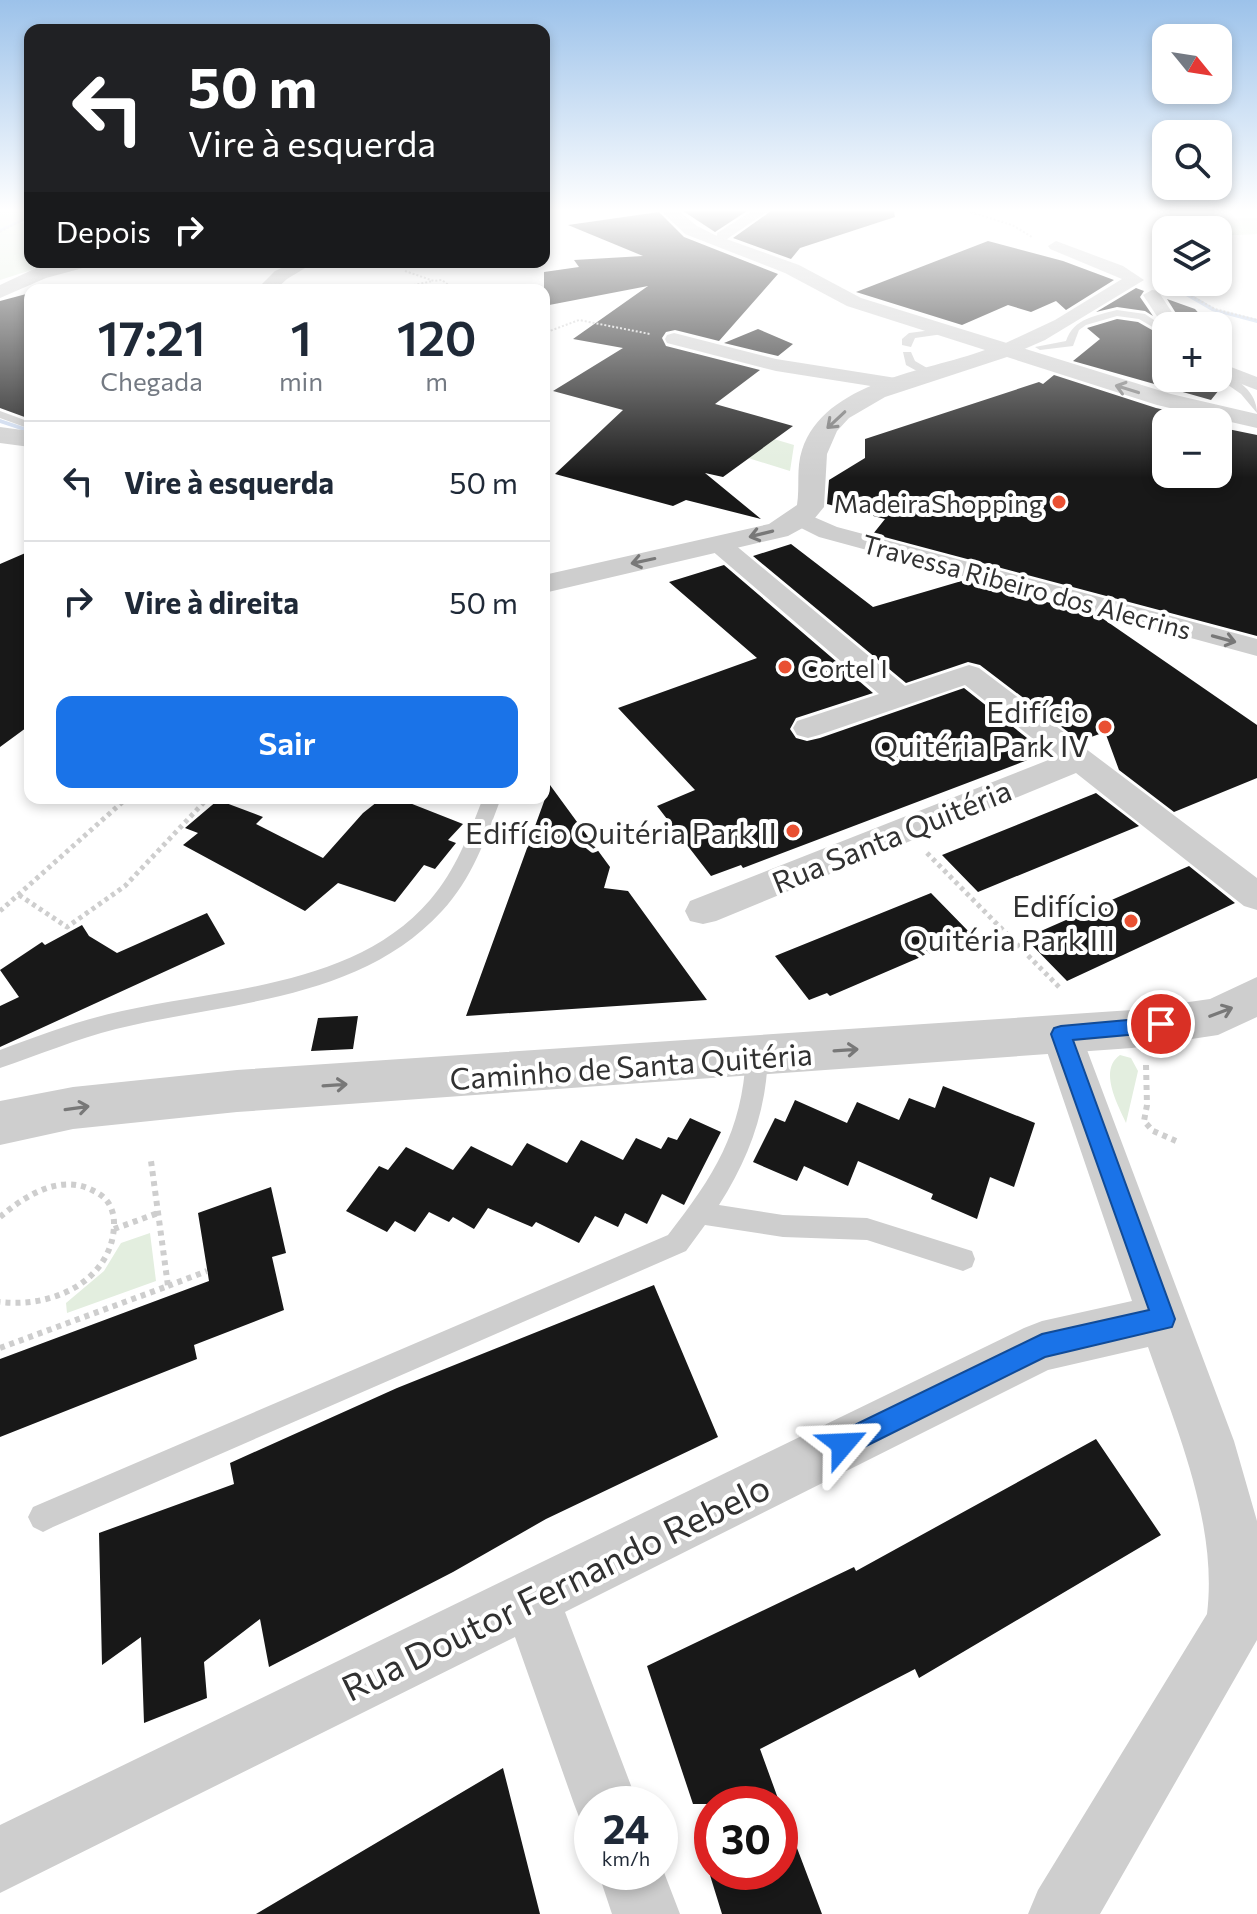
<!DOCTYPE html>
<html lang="pt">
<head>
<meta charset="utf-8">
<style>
	body { margin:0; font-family:Commissioner,sans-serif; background:#f6f6f7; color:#1f2937; height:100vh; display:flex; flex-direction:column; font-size:30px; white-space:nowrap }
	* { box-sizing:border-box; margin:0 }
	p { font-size:26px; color:#747a83 }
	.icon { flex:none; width:44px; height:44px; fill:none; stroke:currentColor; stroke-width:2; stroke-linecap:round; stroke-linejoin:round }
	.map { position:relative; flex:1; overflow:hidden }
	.sheet { position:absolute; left:24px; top:284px; width:526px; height:520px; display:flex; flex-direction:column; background:#fff; border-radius:16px; box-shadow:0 4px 12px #0003 }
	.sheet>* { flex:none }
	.guide { position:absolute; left:24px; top:24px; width:526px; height:244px; border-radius:16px; box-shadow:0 4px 12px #0003; background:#202124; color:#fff; overflow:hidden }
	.needle { width:52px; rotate:120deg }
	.fabs { position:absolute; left:1152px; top:24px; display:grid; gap:16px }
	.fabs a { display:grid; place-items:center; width:80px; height:80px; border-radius:16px; background:#fff; box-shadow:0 4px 12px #0003; font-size:40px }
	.speed { position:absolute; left:574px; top:1786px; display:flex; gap:16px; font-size:40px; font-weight:700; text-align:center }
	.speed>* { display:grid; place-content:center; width:104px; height:104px; border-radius:50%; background:#fff; box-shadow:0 4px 12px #0003; line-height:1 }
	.speed small { font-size:20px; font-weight:400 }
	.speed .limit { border:12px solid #d22; background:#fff; color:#111 }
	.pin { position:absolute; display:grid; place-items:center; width:68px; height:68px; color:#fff; margin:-34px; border:4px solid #fff; border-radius:50%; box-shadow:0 2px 8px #0007 }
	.me { position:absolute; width:88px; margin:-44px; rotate:64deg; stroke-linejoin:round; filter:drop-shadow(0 0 6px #0008) }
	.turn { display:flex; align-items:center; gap:28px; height:168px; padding:0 32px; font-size:36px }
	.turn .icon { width:104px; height:104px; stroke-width:2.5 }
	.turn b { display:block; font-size:56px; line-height:68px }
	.then { display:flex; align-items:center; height:76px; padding:0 32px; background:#0003; gap:16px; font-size:30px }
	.eta { display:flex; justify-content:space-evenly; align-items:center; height:136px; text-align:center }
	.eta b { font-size:48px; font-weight:600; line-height:56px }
	.action { display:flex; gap:16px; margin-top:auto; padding:16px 32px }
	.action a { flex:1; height:92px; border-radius:16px; background:#1a73e8; color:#fff; font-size:32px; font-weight:600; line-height:92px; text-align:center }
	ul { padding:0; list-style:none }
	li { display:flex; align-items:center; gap:24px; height:120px; padding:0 32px; border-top:2px solid #e0e1e3 }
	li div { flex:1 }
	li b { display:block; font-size:30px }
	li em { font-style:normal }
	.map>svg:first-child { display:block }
	.green { fill:#e3eedf }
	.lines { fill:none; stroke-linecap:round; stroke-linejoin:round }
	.stream { fill:#cbd8ed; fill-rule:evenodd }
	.building { fill:#181818 }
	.path-far2 { stroke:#cecece; stroke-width:2; stroke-dasharray:2 2; stroke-linecap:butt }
	.path-far1 { stroke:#cecece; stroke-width:5; stroke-dasharray:4 4; stroke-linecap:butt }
	.path { stroke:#cecece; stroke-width:6; stroke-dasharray:5 5; stroke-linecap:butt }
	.service { fill:#cecece; fill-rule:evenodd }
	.minor { fill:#cecece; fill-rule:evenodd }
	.tertiary { fill:#cecece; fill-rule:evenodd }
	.oneway { stroke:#787878 }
	.route { fill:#1a73e8; stroke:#114b97; stroke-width:2 }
	.poi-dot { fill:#e95032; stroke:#fff; stroke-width:3 }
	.labels { text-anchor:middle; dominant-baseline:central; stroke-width:8; stroke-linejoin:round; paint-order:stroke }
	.far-poi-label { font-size:26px; fill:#313131; stroke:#fff; text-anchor:end }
	.far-street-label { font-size:26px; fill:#313131; stroke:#fff }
	.poi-label { font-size:30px; fill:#313131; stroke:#fff; text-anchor:end }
	.street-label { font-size:30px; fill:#313131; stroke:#fff }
	.near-street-label { font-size:36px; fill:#313131; stroke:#fff }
</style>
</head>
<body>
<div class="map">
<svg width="1257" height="1914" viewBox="0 0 1257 1914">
	<rect width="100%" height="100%" fill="#fff"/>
	<path class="green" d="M0 211H30V216L20 223 30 224V262H44V266L0 280Z
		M1257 218V234L1218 236V230H1185L1170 220Z
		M659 405 794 445 790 471 681 437Z
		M1120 1055 1131 1058 1138 1071 1126 1123C1118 1105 1098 1070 1120 1055Z
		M150 1233 156 1281 67 1313 66 1303 104 1271 121 1243Z"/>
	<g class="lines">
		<path class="stream" d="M30 215V218L0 232V229Z
			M1156 282H1170L1216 309 1257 319V323L1212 311 1167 285H1154Z
			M0 419 30 429V433L0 423Z"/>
	</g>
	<path class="building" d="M683 211H747L715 232Z
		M771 211H894L895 217 800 248 791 259 733 238Z
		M659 212 684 237 778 274 719 341 675 330 666 332 662 338 666 346 760 370 715 404 793 426 723 477 705 473 761 519 686 500 673 506 555 474 623 410 553 391 623 348 573 339 648 286 544 306V272L579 267 574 260 643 256 568 225Z
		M988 241 1063 261 1114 280 1066 310 1056 301 1031 312 1008 305 962 325 856 292Z
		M1136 288 1144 291 1140 297 1153 316 1145 311 1117 307 1096 312Z
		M30 293V419L0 408V301Z
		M1167 299 1195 309 1210 326H1184Z
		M1117 319 1138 322 1166 338V378H1215L1223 385 1211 400 1073 361 1100 339 1087 328Z
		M758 329 793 344 778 356 724 343Z
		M1054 375 1156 408 1196 417 1193 421 1196 422H1166V474H1218V427L1257 435V636L873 534 885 519 827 504 829 480 865 458V439L1039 382 1043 384Z
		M791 544 873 607 965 580 1099 616 1257 725V778L1174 812 1119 770 1105 732 1080 741 980 665 968 662 906 683 753 556Z
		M30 551V725L0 747V564Z
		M724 565 873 693 796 718 790 729 796 738 807 741 820 738 964 688 1046 753 743 868 741 865 711 876 657 806 695 790 618 708 757 658 669 582Z
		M550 785 610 867 604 888 628 891 707 1000 466 1016Z
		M1096 793 1139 826 978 892 942 855Z
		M382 798H397L463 824 448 840 456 843 435 869 424 865 395 902 338 883 305 911 183 845 198 833 185 828 218 800 263 817 256 824 323 858 363 813Z
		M1189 866 1235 903 1067 981 1025 938Z
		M931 893 972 935 830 996 827 993 809 1000 775 956Z
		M207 913 225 944 0 1047V1006L19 997 0 970 42 942 45 945 82 925 89 936 117 953Z
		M358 1016 353 1049 311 1051 318 1018Z
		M943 1086 1035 1123 1014 1187 990 1177 977 1219 931 1199 933 1194 858 1161 848 1186 804 1166 797 1181 753 1162 775 1118 785 1122 795 1100 847 1123 857 1102 899 1120 909 1098 935 1108Z
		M690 1118 721 1132 684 1205 662 1194 647 1224 625 1213 618 1227 595 1216 579 1243 536 1222 532 1227 488 1208 474 1229 453 1217 449 1222 429 1212 415 1232 395 1221 387 1232 346 1211 379 1166 388 1170 406 1147 453 1170 471 1146 512 1166 527 1143 567 1163 581 1140 623 1160 636 1138 661 1149 668 1137 677 1140Z
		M271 1187 286 1253 272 1257 284 1310 194 1345 197 1359 0 1437V1359L209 1281 198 1213Z
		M654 1285 718 1437 546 1519 453 1572 269 1667 260 1619 204 1662 207 1698 144 1723 141 1637 102 1665 99 1533 234 1484 230 1463 397 1388Z
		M1096 1439 1161 1535 919 1678 915 1669 760 1749 780 1804H693L647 1666 854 1567 856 1571Z
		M503 1768 540 1914H256Z
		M780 1811H783L822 1914H722L709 1872H780Z"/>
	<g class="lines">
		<path class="path-far2" d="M967 211 1012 225 1032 237
			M0 232 30 216
			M405 271 434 281 442 280 455 290
			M390 290 433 281
			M1184 292 1215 309 1257 320
			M547 332 579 320 650 334"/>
		<path class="path-far1" d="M927 853 1061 989
			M19 895 67 927 125 886 208 798
			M0 911 127 798"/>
		<path class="path" d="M1146 1065 1147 1105 1144 1121 1153 1131 1176 1141
			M0 1217C26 1195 61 1173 94 1191 102 1195 108 1200 111 1208 116 1219 114 1234 111 1244 96 1290 43 1307 0 1302
			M114 1229 158 1213
			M168 1286 207 1271
			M0 1348 168 1286 151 1161"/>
		<path class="service" d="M1117 310 1145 314 1166 328V335L1139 319 1117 316 1086 325 1079 330 1073 346 1040 350 1035 347 1066 341C1074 318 1095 316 1117 310Z
			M940 329 943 334 915 338 911 347 902 345V339L909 333Z
			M903 352H911L915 361 934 372V376H926L906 365Z
			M1218 370C1237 378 1257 392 1257 413L1241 394 1218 378Z
			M0 411 30 422V429L0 418Z
			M483 798H501C486 838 472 879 442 911 360 1001 226 1002 116 1029 76 1039 39 1055 0 1068V1050C40 1035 80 1020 122 1011 225 988 356 986 430 900 456 870 469 834 483 798Z
			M757 1047 765 1050 768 1056C766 1112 749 1158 719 1205L783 1215 867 1218 972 1251 975 1259 972 1267 963 1271 867 1240 783 1237 705 1225 686 1251 53 1527 43 1532 33 1527 28 1517 33 1507 668 1235C714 1176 742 1132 746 1056L749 1050Z"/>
		<path class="minor" d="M752 211H768L727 239H717V233Z
			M1056 241 1123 266 1144 280 1045 340 1011 355H997L994 351 997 347 1055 320 1122 279 1050 249 1048 246Z
			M294 262H315L287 279 275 290H256L275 271Z
			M356 262H393C385 270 364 270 356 262Z
			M1152 290 1158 291 1181 326H1166V330L1143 295Z
			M674 333 776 359 896 378 906 384 896 390 776 371 667 343 665 339 667 335Z
			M1218 362 1257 377V390L1218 375Z
			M800 511 837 527 1257 639V656L819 537 791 523 788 518 791 513Z
			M719 536 728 539 905 686 969 665 979 668 1257 878V910L1244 906 1076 773 716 921 703 924 690 921 685 911 690 901 1056 757 965 685 819 735 808 738 797 735 793 728 797 721 879 694 710 549 706 544 710 539Z
			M1061 1018 1075 1022 1081 1034 1234 1441 1257 1521V1640L1100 1914H1028L1038 1890 1207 1614C1218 1525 1177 1430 1148 1347L1048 1370 565 1612 638 1804H592V1830L583 1827 574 1804 515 1637 0 1893V1825L1024 1328 1042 1321 1132 1301 1041 1034 1047 1022Z
			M660 1862 680 1914H612L598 1872H660Z"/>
		<path class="tertiary" d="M661 211H679L697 226 715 235 799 265 861 298 1171 394 1257 414V428L1157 405 1007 357 885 397 849 418 837 431 827 454 824 507 810 524 788 536 544 593V575L769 524 797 505C800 487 796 468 802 450 825 381 925 372 985 350L847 306 785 273 685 234Z
			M62 262H92L90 266 46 278 0 298V285L32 270Z
			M0 427 30 431V447L0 443Z
			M1257 977V1017L1218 1035 1132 1048 237 1112 73 1129 0 1145V1101L73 1087 237 1070 1132 1010 1210 999Z"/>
	</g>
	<defs><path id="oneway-shaft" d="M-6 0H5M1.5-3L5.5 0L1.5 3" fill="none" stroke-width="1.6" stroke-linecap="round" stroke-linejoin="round" transform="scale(2)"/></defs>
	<g class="oneway">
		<use href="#oneway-shaft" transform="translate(1127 389) rotate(-163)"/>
		<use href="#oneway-shaft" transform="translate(836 420) rotate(137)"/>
		<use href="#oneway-shaft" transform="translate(761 534) rotate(166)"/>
		<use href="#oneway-shaft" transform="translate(643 561) rotate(168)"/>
		<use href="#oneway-shaft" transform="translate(1224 639) rotate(15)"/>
		<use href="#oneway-shaft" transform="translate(1221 1012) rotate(-21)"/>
		<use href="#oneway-shaft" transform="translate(846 1050) rotate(-4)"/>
		<use href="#oneway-shaft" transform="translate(335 1085) rotate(-4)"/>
		<use href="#oneway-shaft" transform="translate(77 1108) rotate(-8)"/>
	</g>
	<linearGradient id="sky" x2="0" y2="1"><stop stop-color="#9cc2ea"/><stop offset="0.44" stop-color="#fff"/><stop offset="1" stop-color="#fff" stop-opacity="0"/></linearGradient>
	<rect width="1257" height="478" fill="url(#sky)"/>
	<path class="route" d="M1161 1017 1168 1019 1171 1024 1168 1030 1161 1032 1073 1040 1175 1319 1172 1327 1045 1357 852 1453 843 1457 834 1453 831 1444 834 1435 1042 1334 1149 1310 1051 1034 1054 1028 1061 1026Z"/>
	<g class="poi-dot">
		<circle cx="1059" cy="502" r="8"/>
		<circle cx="785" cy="667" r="8"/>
		<circle cx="1105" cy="727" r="8"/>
		<circle cx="793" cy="831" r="8"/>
		<circle cx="1131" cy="921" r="8"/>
	</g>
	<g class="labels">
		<g class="far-poi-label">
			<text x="1043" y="502">MadeiraShopping</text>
			<text x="801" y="667" text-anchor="start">Cortel I</text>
		</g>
		<g class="far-street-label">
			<text transform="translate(1027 586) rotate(15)">Travessa Ribeiro dos Alecrins</text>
		</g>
		<g class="poi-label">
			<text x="1089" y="710">Edifício<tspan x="1089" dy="34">Quitéria Park IV</tspan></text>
			<text x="777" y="831">Edifício Quitéria Park II</text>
			<text x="1115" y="904">Edifício<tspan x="1115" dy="34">Quitéria Park III</tspan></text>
		</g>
		<g class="street-label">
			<text transform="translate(891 835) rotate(-22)">Rua Santa Quitéria</text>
			<text transform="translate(631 1065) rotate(-4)">Caminho de Santa Quitéria</text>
		</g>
		<g class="near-street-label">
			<text transform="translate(555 1586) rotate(-26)">Rua Doutor Fernando Rebelo</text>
		</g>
	</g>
</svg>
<div class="fabs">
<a><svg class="needle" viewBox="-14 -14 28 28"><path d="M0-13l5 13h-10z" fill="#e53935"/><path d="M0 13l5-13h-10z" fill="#747a83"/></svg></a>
<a><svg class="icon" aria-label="search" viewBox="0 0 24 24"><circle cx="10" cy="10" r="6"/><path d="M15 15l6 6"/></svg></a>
<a><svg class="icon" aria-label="layers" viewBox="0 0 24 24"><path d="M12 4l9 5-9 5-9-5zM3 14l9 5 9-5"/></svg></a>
<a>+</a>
<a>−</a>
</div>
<div class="speed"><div>24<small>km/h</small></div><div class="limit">30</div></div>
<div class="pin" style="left:1161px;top:1024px;background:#d93025"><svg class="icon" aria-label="arrive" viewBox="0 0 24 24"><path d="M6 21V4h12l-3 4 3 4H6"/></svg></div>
<svg class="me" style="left:843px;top:1444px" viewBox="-20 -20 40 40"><path d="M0-17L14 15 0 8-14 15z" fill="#1a73e8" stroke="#fff" stroke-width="4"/></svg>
<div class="guide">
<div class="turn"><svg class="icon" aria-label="left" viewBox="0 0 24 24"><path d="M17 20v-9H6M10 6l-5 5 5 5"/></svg><div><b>50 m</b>Vire à esquerda</div></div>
<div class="then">Depois<svg class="icon" aria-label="right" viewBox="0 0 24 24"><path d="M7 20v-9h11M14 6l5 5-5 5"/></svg></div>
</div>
<section class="sheet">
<div class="eta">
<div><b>17:21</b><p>Chegada</p></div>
<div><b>1</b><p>min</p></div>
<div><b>120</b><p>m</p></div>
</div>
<ul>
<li><svg class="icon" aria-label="left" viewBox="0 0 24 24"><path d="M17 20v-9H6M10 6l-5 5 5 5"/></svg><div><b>Vire à esquerda</b></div><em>50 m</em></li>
<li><svg class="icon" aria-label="right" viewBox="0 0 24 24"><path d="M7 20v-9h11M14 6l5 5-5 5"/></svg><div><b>Vire à direita</b></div><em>50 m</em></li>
</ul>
<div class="action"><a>Sair</a></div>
</section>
</div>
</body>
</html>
